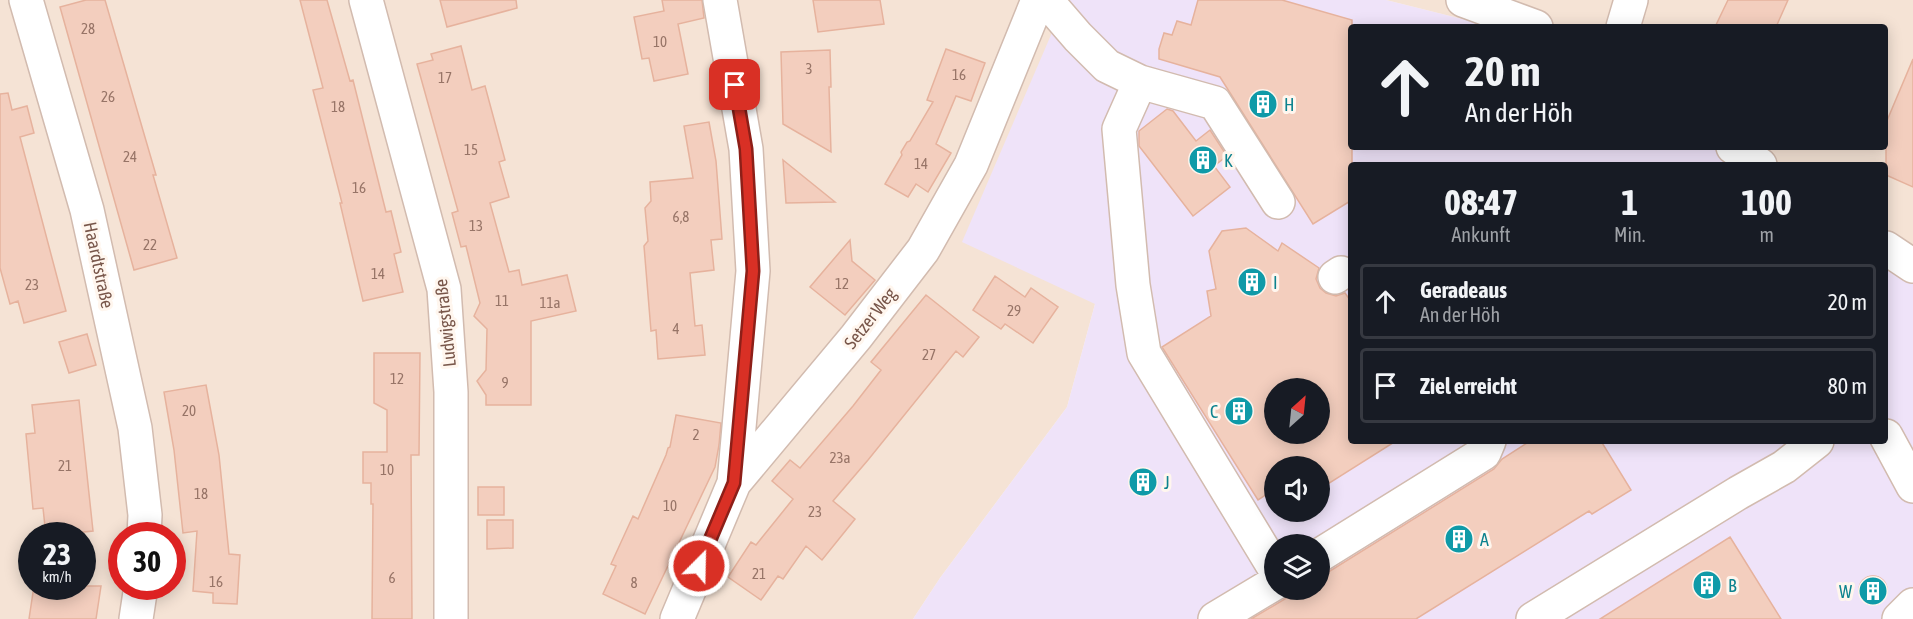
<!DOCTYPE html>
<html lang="de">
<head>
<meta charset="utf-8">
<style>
	body { margin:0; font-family:"Asap Condensed",sans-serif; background:#242831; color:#f1f3f6; height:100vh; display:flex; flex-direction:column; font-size:22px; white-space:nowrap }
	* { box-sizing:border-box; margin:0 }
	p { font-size:20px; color:#9ea1a6 }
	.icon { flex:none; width:33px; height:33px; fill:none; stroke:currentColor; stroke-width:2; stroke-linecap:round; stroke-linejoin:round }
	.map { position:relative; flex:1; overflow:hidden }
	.drawer { position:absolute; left:1348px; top:162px; width:540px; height:282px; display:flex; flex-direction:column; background:#171b24; border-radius:6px; box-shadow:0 3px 15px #0003 }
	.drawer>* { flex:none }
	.hud { position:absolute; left:1348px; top:24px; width:540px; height:126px; border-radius:6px; box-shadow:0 3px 15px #0003; background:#171b24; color:#f1f3f6; overflow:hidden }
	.needle { width:39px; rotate:27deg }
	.buttons { position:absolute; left:1264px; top:378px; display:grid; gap:12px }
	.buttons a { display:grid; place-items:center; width:66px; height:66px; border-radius:50%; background:#171b24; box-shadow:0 3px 15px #0003; font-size:30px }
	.speed { position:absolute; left:18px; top:522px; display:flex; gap:12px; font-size:30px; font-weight:700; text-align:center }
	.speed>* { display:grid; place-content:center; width:78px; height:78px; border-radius:50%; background:#171b24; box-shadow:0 3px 15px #0003; line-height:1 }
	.speed small { font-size:15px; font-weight:400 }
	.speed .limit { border:9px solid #d22; background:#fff; color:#111 }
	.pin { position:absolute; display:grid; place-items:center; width:51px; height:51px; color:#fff; margin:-26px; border-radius:12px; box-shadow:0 3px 9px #0006 }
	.me { position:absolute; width:66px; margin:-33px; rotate:23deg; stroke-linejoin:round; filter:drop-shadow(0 0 4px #0008) }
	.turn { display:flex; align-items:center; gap:21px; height:126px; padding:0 18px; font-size:27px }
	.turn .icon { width:78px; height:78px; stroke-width:2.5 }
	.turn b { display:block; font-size:42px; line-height:51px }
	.eta { display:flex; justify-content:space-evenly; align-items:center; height:102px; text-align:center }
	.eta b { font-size:36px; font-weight:700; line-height:42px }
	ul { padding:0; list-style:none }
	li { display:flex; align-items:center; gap:18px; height:75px; margin:0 12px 9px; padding:0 6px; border:3px solid #363941; border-radius:6px }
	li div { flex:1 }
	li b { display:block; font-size:22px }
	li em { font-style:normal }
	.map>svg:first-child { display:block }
	.residential { fill:#f5e3d5; fill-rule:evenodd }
	.education { fill:#efe3f9; fill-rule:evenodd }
	.building { fill:#f3cebe; stroke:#e6b29d; stroke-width:1.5; fill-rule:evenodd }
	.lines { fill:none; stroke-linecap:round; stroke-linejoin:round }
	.minor-casing { stroke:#d2bbaf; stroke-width:36 }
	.minor { stroke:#fff; stroke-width:33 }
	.route-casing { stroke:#8d1f18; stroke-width:15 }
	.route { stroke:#d93025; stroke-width:10 }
	.labels { text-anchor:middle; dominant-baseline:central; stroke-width:6; stroke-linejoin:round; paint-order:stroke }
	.number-label { font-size:15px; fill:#977467 }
	.culture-label { font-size:18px; fill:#0d838f; stroke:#fff6ee; text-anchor:start }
	.street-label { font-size:18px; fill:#78564a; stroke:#fff6ee }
</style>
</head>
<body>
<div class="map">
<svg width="1913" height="619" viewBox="0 0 1913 619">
	<rect width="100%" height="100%" fill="#fdf2e7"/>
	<path class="residential" d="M0 0H1066L1095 304 1067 407 940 578 913 619H0ZM32 536H82V586H32ZM122 536H172V586H122Z
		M1386 0H1913V273L1886 255V165H1746L1718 147H1886V27H1494Z"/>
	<path class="education" d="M1066 0H1386L1494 27H1352V147H1718L1746 165H1352V441H1886V255L1913 273V619H913L940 578 1067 407 1095 304 962 242ZM1275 388H1320V434H1275ZM1275 466H1320V512H1275ZM1275 544H1320V590H1275Z"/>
	<path class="building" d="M86 0H105L156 175H153L177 258 134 270 60 7Z
		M300 0H327L350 81 353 80 386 212 391 211 401 252 394 254 403 292 363 301 340 203H342L313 90 323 88Z
		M440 0H516L517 8 447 27Z
		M662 0H702L704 18 678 24 688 74 654 81 649 58 642 59 634 17 664 11Z
		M813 0H880L884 24 818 32Z
		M1198 0H1282L1352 20V200L1313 224 1220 77 1159 59V49L1164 33 1172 35 1177 21 1191 25Z
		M1728 0H1788L1776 27H1715Z
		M461 46 472 90 485 86 505 160 499 162 509 197 490 203 509 272 519 270 522 285 567 275 576 311 531 321V405H486V395L477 381 486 370 487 329 474 316 480 303 466 246 461 247 452 213 458 211 417 64 433 60 431 54Z
		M946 49 985 63 971 101 956 96 936 144 951 153 928 192 916 184 908 197 885 184 902 155 901 152 907 142 910 141 933 102 927 100Z
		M830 50 831 87H829L831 152 783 124 781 52Z
		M1913 59V187L1886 175V123Z
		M8 93 12 110 27 106 34 133 20 137 66 311 24 323 18 301 10 304 0 268V94Z
		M1167 109 1173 111 1196 141 1210 130 1227 156 1214 166 1230 187 1193 216 1139 146V131Z
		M709 122 716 161 722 239 711 240 714 270 690 273 695 326 702 325 705 355 658 359 656 330 651 331 644 246 648 241 645 208 651 201 650 182 693 178 684 126Z
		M783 160 835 202 786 203Z
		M1246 228 1278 251 1282 243 1319 268 1316 279 1320 288 1326 293 1336 296 1345 293 1352 303V441H1396L1320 489V466H1275V489L1258 500 1162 347 1211 316 1207 291 1216 289 1209 251 1222 231ZM1275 388H1320V434H1275Z
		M850 240 852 261 875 280 845 315 810 287Z
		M995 276 1025 297 1031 288 1058 307 1033 343 1005 324 1001 329 973 310Z
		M926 295 979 337 963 357 956 351 868 460 833 501 855 519 822 560 806 546 783 579 778 576 761 600 728 577 751 542 756 545 793 499 772 481 790 460 800 468 853 406 881 370 871 362Z
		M87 334 96 365 69 373 59 342Z
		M374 353H420L419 455H411L412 619H372L373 504H371V483H363V452H387V410L374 403Z
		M206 385 219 455 229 554 240 555 237 604 213 603V593L193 591 197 531 183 533 174 450 164 392Z
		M79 400 93 531 46 536 43 508 33 509 26 434 35 433 32 405Z
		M676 415 721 423 719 445 715 467 645 614 603 594 616 566 611 564 633 516 638 519 666 455 668 448 670 447Z
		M1530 441H1601L1631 490 1592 514 1589 511 1416 619H1251L1285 599 1293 590H1320V574L1330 571 1494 469 1502 459Z
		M478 487H504V515H478Z
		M487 520H513V548L487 549Z
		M1730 537 1781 619H1600Z
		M1859 590a14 14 0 1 1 28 0a14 14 0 1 1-28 0Z
		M34 586H101L96 619H29Z"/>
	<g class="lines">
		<g class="minor-casing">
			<path id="minor" d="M26 0 87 210 135 428 145 515 144 536
				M366 0 444 289 451 392V619
				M720 0 746 149 753 271 734 483
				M1046 0 1078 37 1107 66 1140 82 1119 129 1133 285 1144 353 1275 569
				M1463 0 1536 27
				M1623 27 1631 0
				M1140 82 1215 103 1278 202
				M1733 147 1760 165
				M1886 248 1913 266
				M1335 277 1341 273
				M1886 436 1913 486
				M1320 555 1484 453 1489 441
				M136 619 141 586
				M677 619 734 483 856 337 923 250 971 165 1038 0
				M1215 619 1275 583
				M1533 619 1738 493 1784 467 1817 441
				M1899 619 1913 605"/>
		</g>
		<use href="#minor" class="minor"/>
	</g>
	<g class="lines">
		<g class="route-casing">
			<path id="route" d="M699 566 734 483 753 271 746 149 735 85"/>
		</g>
		<use href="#route" class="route"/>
	</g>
	<defs>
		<g id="building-disc" transform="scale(1.5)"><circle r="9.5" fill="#0f9aa8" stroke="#fff6ee"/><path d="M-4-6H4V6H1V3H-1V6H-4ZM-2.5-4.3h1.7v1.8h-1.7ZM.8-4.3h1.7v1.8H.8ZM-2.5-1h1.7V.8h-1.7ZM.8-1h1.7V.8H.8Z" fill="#fff"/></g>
	</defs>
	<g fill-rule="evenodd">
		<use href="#building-disc" x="1263" y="104"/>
		<use href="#building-disc" x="1203" y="160"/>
		<use href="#building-disc" x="1252" y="282"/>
		<use href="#building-disc" x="1239" y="411"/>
		<use href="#building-disc" x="1143" y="482"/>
		<use href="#building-disc" x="1459" y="539"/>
		<use href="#building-disc" x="1707" y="585"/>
		<use href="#building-disc" x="1873" y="591"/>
	</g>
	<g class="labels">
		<g class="number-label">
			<text x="88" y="28">28</text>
			<text x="660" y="41">10</text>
			<text x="809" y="68">3</text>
			<text x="959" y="74">16</text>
			<text x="445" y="77">17</text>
			<text x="108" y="96">26</text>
			<text x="338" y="106">18</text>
			<text x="471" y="149">15</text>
			<text x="130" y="156">24</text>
			<text x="921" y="163">14</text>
			<text x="359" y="187">16</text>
			<text x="681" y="216">6,8</text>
			<text x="476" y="225">13</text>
			<text x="150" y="244">22</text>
			<text x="378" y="273">14</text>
			<text x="842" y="283">12</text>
			<text x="32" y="284">23</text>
			<text x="502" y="300">11</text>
			<text x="550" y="302">11a</text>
			<text x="1014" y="310">29</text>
			<text x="676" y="328">4</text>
			<text x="929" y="354">27</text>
			<text x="397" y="378">12</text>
			<text x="505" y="382">9</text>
			<text x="189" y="410">20</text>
			<text x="696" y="434">2</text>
			<text x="840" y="457">23a</text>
			<text x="65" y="465">21</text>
			<text x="387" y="469">10</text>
			<text x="201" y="493">18</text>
			<text x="670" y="505">10</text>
			<text x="815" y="511">23</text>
			<text x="759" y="573">21</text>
			<text x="392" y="577">6</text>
			<text x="216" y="581">16</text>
			<text x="634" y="582">8</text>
		</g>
		<g class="culture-label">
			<text x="1284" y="104">H</text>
			<text x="1224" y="160">K</text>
			<text x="1273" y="282">I</text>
			<text x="1218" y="411" text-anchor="end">C</text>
			<text x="1164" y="482">J</text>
			<text x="1480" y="539">A</text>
			<text x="1728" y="585">B</text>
			<text x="1852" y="591" text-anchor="end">W</text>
		</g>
		<g class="street-label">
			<text transform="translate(99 265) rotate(78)">Haardtstraße</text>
			<text transform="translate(870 318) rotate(-52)">Setzer Weg</text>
			<text transform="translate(445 323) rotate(-96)">Ludwigstraße</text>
		</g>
	</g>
</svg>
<div class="buttons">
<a><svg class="needle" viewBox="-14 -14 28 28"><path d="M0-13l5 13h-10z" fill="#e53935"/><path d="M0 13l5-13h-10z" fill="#9ea1a6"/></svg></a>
<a><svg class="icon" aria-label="sound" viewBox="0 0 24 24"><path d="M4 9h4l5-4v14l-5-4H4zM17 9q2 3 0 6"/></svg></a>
<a><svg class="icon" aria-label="layers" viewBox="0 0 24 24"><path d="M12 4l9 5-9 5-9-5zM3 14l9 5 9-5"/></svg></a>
</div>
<div class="speed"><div>23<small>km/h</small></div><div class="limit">30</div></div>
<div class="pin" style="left:735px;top:85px;background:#d93025"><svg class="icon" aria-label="arrive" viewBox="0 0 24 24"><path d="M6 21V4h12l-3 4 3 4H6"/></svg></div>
<svg class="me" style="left:699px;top:566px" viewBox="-20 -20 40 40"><circle r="17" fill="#d93025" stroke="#fff" stroke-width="3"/><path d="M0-11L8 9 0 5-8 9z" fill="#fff"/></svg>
<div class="hud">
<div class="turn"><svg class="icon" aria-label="ahead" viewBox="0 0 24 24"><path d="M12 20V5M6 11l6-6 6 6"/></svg><div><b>20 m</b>An der Höh</div></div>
</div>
<section class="drawer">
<div class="eta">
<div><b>08:47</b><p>Ankunft</p></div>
<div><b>1</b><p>Min.</p></div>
<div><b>100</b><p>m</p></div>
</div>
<ul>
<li><svg class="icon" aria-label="ahead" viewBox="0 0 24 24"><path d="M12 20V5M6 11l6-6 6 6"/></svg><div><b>Geradeaus</b><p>An der Höh</p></div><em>20 m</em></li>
<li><svg class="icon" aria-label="arrive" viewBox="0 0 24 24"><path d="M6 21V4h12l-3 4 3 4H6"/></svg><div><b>Ziel erreicht</b></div><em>80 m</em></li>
</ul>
</section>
</div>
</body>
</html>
